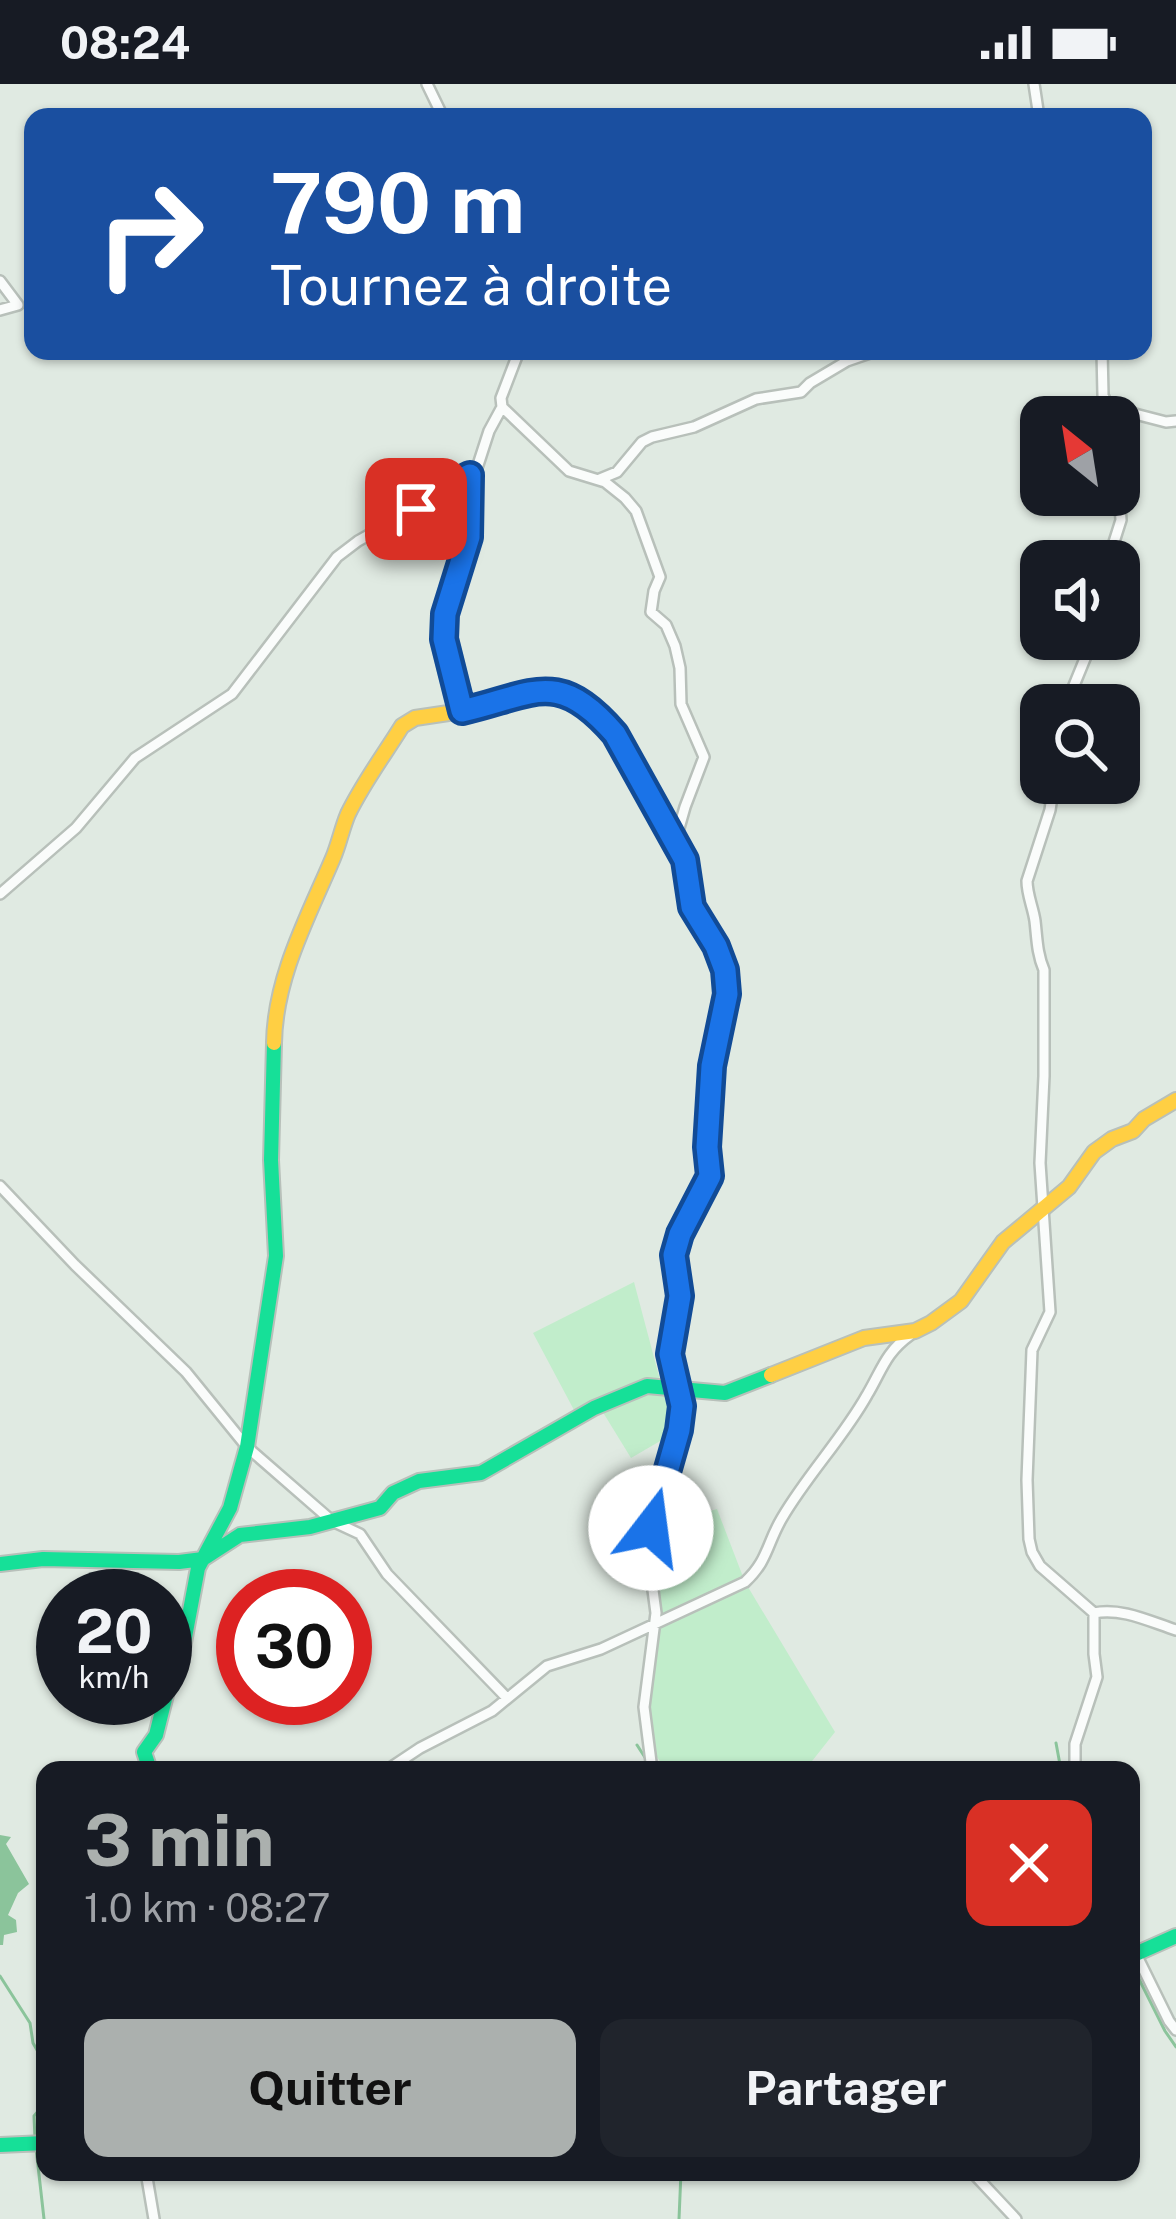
<!DOCTYPE html>
<html lang="fr">
<head>
<meta charset="utf-8">
<style>
	body { margin:0; font-family:"Public Sans",sans-serif; background:#20242c; color:#f1f3f6; height:100vh; display:flex; flex-direction:column; font-size:45px; white-space:nowrap }
	* { box-sizing:border-box; margin:0 }
	p { font-size:39px; color:#9ea1a6 }
	.icon { flex:none; width:66px; height:66px; fill:none; stroke:currentColor; stroke-width:2; stroke-linecap:round; stroke-linejoin:round }
	.map { position:relative; flex:1; overflow:hidden }
	.drawer { position:absolute; left:36px; top:1677px; width:1104px; height:420px; display:flex; flex-direction:column; background:#171b24; border-radius:24px; box-shadow:0 3px 9px #0004 }
	.drawer>* { flex:none }
	.guide { position:absolute; left:24px; top:24px; width:1128px; height:252px; border-radius:24px; box-shadow:0 3px 9px #0004; background:#1a4fa0; color:#fff; overflow:hidden }
	.needle { width:78px; rotate:330deg }
	.fabs { position:absolute; left:1020px; top:312px; display:grid; gap:24px }
	.fabs a { display:grid; place-items:center; width:120px; height:120px; border-radius:24px; background:#171b24; box-shadow:0 3px 9px #0004; font-size:60px }
	.speed { position:absolute; left:36px; top:1485px; display:flex; gap:24px; font-size:60px; font-weight:700; text-align:center }
	.speed>* { display:grid; place-content:center; width:156px; height:156px; border-radius:50%; background:#171b24; box-shadow:0 3px 9px #0004; line-height:1 }
	.speed small { font-size:30px; font-weight:400 }
	.speed .limit { border:18px solid #d22; background:#fff; color:#111 }
	.pin { position:absolute; display:grid; place-items:center; width:102px; height:102px; color:#fff; margin:-51px; border-radius:24px; box-shadow:0 6px 18px #0006 }
	.me { position:absolute; width:132px; margin:-66px; rotate:15deg; stroke-linejoin:round; filter:drop-shadow(0 0 9px #0008) }
	.turn { display:flex; align-items:center; gap:42px; height:252px; padding:0 48px; font-size:54px }
	.turn .icon { width:156px; height:156px; stroke-width:2.5 }
	.turn b { display:block; font-size:84px; line-height:102px }
	.round { display:grid; place-items:center; flex:none; width:126px; height:126px; border-radius:24px; background:#20242c }
	.overview { display:flex; align-items:center; justify-content:space-between; height:204px; padding:0 48px }
	h1 { font-size:72px; font-weight:700; line-height:90px; color:#abb0ae }
	.primary-button { display:flex; gap:24px; margin-top:auto; padding:24px 48px }
	.primary-button a { flex:1; height:138px; border-radius:24px; background:#abb0ae; color:#111; font-size:48px; font-weight:700; line-height:138px; text-align:center }
	.primary-button a+a { background:#20242c; color:#f1f3f6 }
	.status { display:flex; justify-content:space-between; align-items:center; height:84px; padding:0 60px; background:#171b24; direction:ltr }
	.status svg { height:33px; fill:currentColor }
	.map>svg:first-child { display:block }
	.green { fill:#c1edcb }
	.water { fill:#8bc49b }
	.lines { fill:none; stroke-linecap:round; stroke-linejoin:round }
	.stream { stroke:#8bc49b; stroke-width:3 }
	.street-casing { stroke:#b8c0ba; stroke-width:14 }
	.fast-casing { stroke:#b8c0ba; stroke-width:18 }
	.slow-casing { stroke:#b8c0ba; stroke-width:18 }
	.street { stroke:#fafcfb; stroke-width:9 }
	.fast { stroke:#16e098; stroke-width:14 }
	.slow { stroke:#ffcf43; stroke-width:14 }
	.route-casing { stroke:#114b97; stroke-width:30 }
	.route { stroke:#1a73e8; stroke-width:21 }
</style>
</head>
<body>
<div class="status"><b>08:24</b><svg viewBox="0 0 49 12"><path d="M0 12V9h3v3zM5 12V6h3v6zM10 12V3h3v9zM15 12V0h3v12zM26 1h20v11H26zM47 4h2v5h-2z"/></svg></div>
<div class="map">
<svg width="1176" height="2135" viewBox="0 0 1176 2135">
	<rect width="100%" height="100%" fill="#e0eae2"/>
	<path class="green" d="M634 1198 674 1349 631 1374 596 1317 574 1326 533 1249Z
		M717 1425 745 1498 835 1648 805 1686H775L770 1683 746 1686H667L649 1663 644 1623 656 1529 651 1445Z"/>
	<path class="water" d="M0 1751 11 1753 6 1760 29 1800 18 1809 8 1831 16 1836 17 1848 4 1851 3 1861H0Z"/>
	<g class="lines">
		<path class="stream" d="M1056 1659 1061 1686
			M637 1661 646 1675
			M1131 1879 1165 1947 1176 1963
			M0 1892 30 1939 33 1959 45 1980
			M35 2055 34 2032 45 2019
			M36 2064 44 2135
			M679 2135 681 2088"/>
		<g class="street-casing">
			<path id="street" d="M427 0 443 33
				M1034 0 1039 33
				M0 197 18 221 0 226
				M519 267 501 314 502 323 569 387 605 398 625 414 636 427 660 493 654 507 651 528 666 541 675 562 680 584 681 620 704 673 685 723 675 758
				M1102 267 1103 311 1108 323 1166 338 1176 337
				M600 395 617 388 642 358 652 353 694 343 756 315 801 308 810 299 847 277 876 267
				M1108 477 1121 436 1119 407
				M1066 621 1093 555
				M462 627 501 618 527 608 546 605 583 619 607 641 685 776 692 823 716 862 725 887 727 910 712 982 707 1063 710 1092 680 1150 674 1171 680 1212 670 1270 682 1322 679 1346 652 1433 648 1468 656 1529 644 1623 652 1686
				M1054 699 1050 726 1027 797C1027 811 1033 823 1035 837 1037 854 1037 870 1044 886V992L1040 1079 1050 1228 1032 1266 1027 1396 1029 1455 1032 1468 1040 1482 1094 1529V1570L1097 1593 1075 1660V1686
				M0 810 76 744 135 674 232 610 337 473 358 457 415 425 440 406 471 391 478 381 489 347 502 323
				M0 1102 75 1181 186 1288 247 1363 332 1437 360 1450 387 1490 507 1614
				M1094 1529C1121 1523 1151 1538 1176 1546
				M387 1686 420 1664 492 1627 547 1582 601 1565 745 1498C768 1477 767 1459 782 1434 807 1391 843 1354 867 1311 882 1286 885 1269 910 1251
				M1136 1870 1169 1937 1176 1946
				M146 2088 154 2135
				M972 2088 1016 2135"/>
		</g>
		<g class="fast-casing">
			<path id="fast" d="M0 1480 43 1475 179 1478 203 1475 240 1451 310 1443 380 1424 393 1409 419 1397 481 1389 594 1324 647 1302 725 1309 771 1291
				M150 1686 144 1668 156 1651 167 1607 182 1569 198 1484 230 1424 247 1363 276 1172 271 1076 274 959
				M1131 1872 1176 1852
				M0 2061 45 2059"/>
		</g>
		<g class="slow-casing">
			<path id="slow" d="M274 959C275 893 308 833 333 774 339 760 342 744 348 730 363 699 384 671 402 642L415 634 462 627 444 555 445 530 469 453 471 391
				M771 1291 864 1254 915 1247 931 1239 961 1217 1003 1158 1069 1103 1094 1068 1112 1055 1133 1047 1144 1035 1176 1016"/>
		</g>
		<use href="#street" class="street"/>
		<use href="#fast" class="fast"/>
		<use href="#slow" class="slow"/>
	</g>
	<g class="lines">
		<g class="route-casing">
			<path id="route" d="M416 425 440 406 470 391 469 453 445 530 444 555 462 627C533 611 557 583 615 650L685 776 692 823 716 862 725 886 727 910 712 982 707 1063 710 1092 680 1150 674 1171 680 1212 670 1270 682 1322 679 1346 651 1444"/>
		</g>
		<use href="#route" class="route"/>
	</g>
</svg>
<div class="fabs">
<a><svg class="needle" viewBox="-14 -14 28 28"><path d="M0-13l5 13h-10z" fill="#e53935"/><path d="M0 13l5-13h-10z" fill="#9ea1a6"/></svg></a>
<a><svg class="icon" aria-label="sound" viewBox="0 0 24 24"><path d="M4 9h4l5-4v14l-5-4H4zM17 9q2 3 0 6"/></svg></a>
<a><svg class="icon" aria-label="search" viewBox="0 0 24 24"><circle cx="10" cy="10" r="6"/><path d="M15 15l6 6"/></svg></a>
</div>
<div class="speed"><div>20<small>km/h</small></div><div class="limit">30</div></div>
<div class="pin" style="left:416px;top:425px;background:#d93025"><svg class="icon" aria-label="arrive" viewBox="0 0 24 24"><path d="M6 21V4h12l-3 4 3 4H6"/></svg></div>
<svg class="me" style="left:651px;top:1444px" viewBox="-20 -20 40 40"><circle r="19" fill="#fff"/><path d="M0-13L10 11 0 6-10 11z" fill="#1a73e8"/></svg>
<div class="guide">
<div class="turn"><svg class="icon" aria-label="right" viewBox="0 0 24 24"><path d="M7 20v-9h11M14 6l5 5-5 5"/></svg><div><b>790 m</b>Tournez à droite</div></div>
</div>
<section class="drawer">
<div class="overview"><div><h1>3 min</h1><p>1.0 km · 08:27</p></div><a class="round" style="background:#d93025;color:#fff"><svg class="icon" aria-label="close" viewBox="0 0 24 24"><path d="M6 6l12 12M18 6L6 18"/></svg></a></div>
<div class="primary-button"><a>Quitter</a><a>Partager</a></div>
</section>
</div>
</body>
</html>
